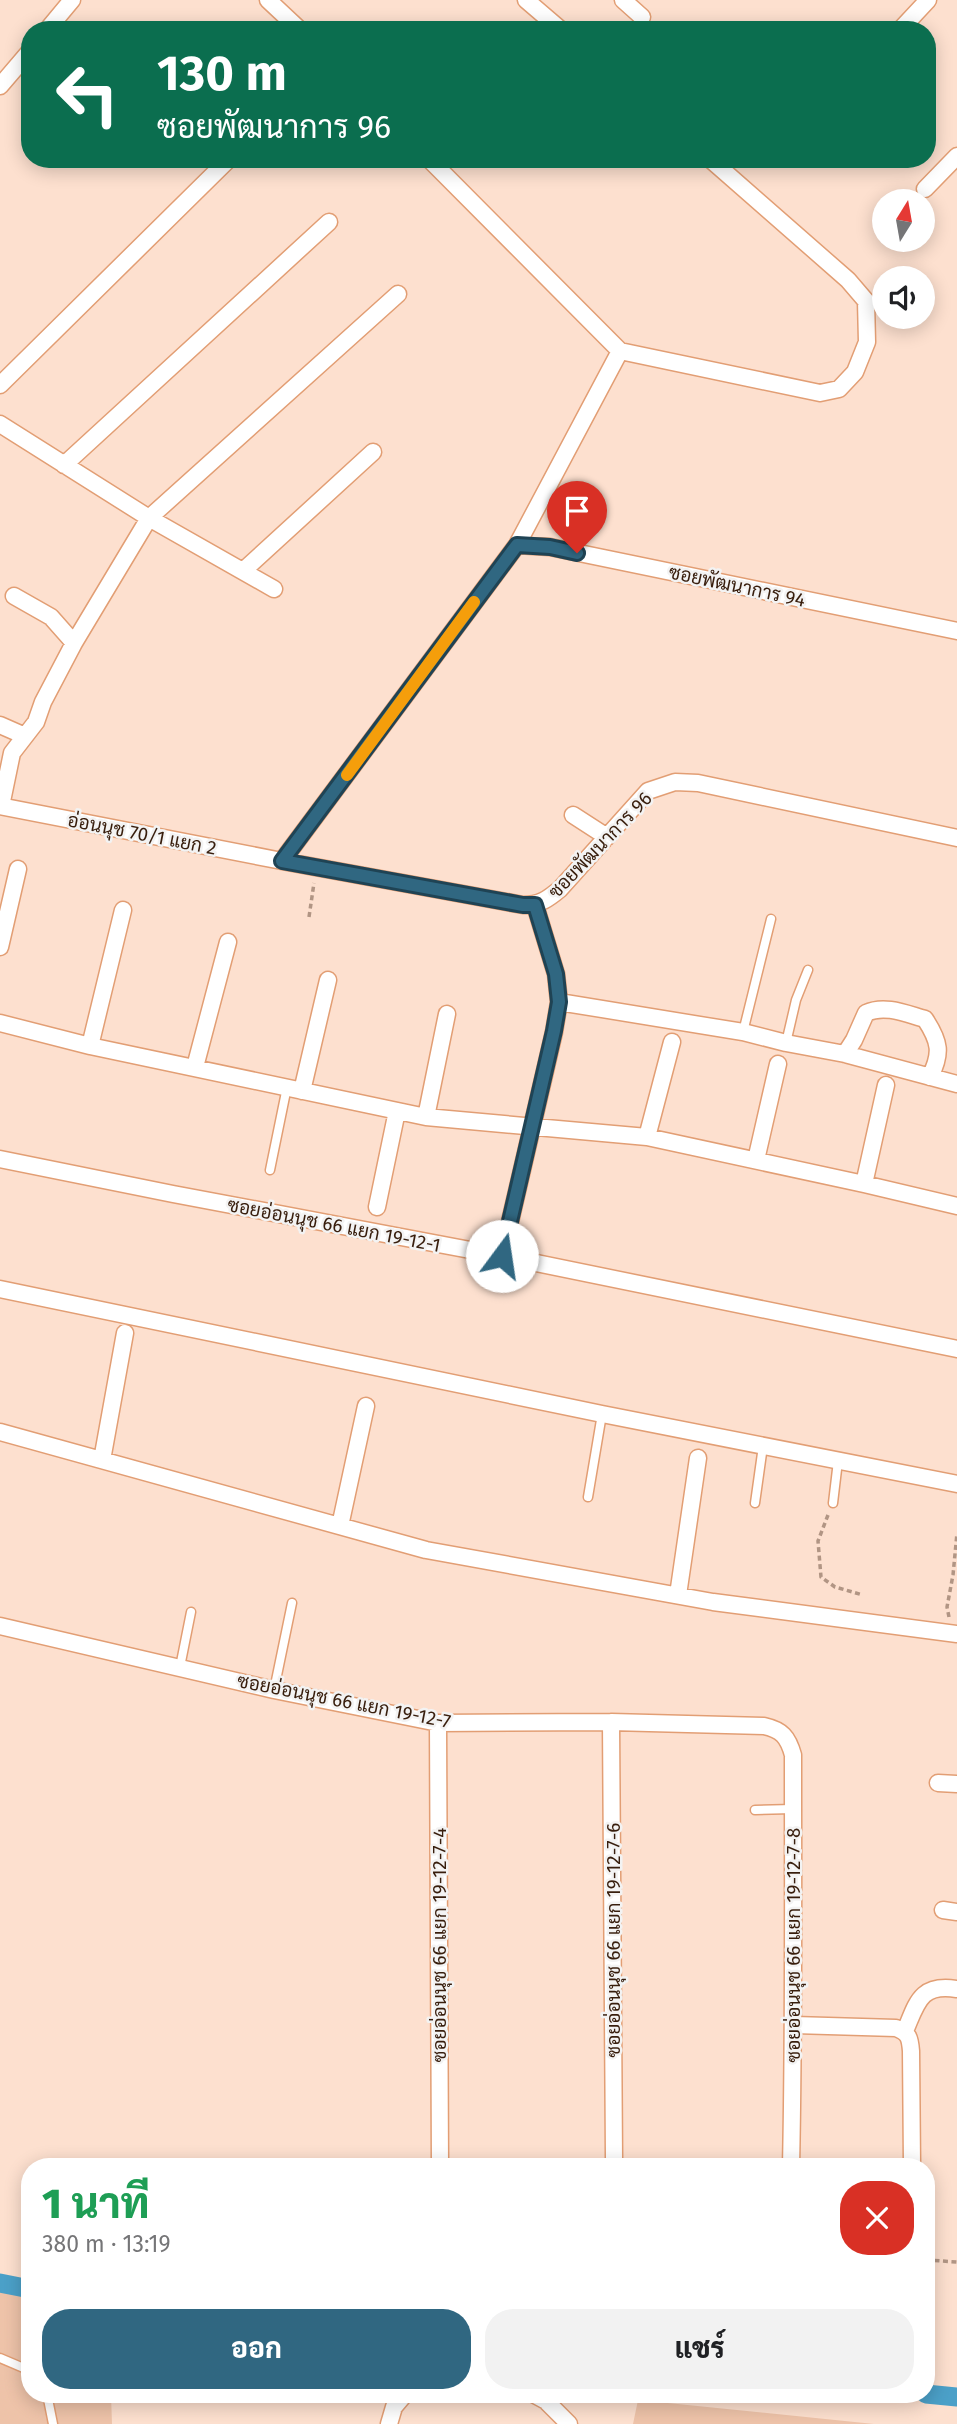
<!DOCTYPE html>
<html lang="th">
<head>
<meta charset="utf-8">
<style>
	body { margin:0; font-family:"Fira Sans",Sarabun,sans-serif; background:#f2f2f2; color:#202124; height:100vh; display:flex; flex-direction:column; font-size:26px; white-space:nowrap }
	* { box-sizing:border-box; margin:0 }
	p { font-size:23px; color:#757577 }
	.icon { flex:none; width:38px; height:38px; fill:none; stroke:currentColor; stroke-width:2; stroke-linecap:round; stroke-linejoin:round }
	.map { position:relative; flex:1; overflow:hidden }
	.side { position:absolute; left:21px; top:2158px; width:914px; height:245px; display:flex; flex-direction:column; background:#fff; border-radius:28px; box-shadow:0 4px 18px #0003 }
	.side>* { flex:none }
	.top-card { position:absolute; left:21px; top:21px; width:915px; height:147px; border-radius:28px; box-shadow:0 4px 18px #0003; background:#0b6e4f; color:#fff; overflow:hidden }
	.needle { width:46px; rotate:11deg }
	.tools { position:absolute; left:872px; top:189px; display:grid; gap:14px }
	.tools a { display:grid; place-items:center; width:63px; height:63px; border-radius:50%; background:#fff; box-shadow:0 4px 18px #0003; font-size:35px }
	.pin { position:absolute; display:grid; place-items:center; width:60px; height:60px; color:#fff; margin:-72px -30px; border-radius:50% 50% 50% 0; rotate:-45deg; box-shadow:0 0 7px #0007 }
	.pin .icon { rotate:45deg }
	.me { position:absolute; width:77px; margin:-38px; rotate:14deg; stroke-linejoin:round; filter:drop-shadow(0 0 5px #0008) }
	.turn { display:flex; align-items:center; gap:24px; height:147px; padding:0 21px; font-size:32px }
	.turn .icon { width:91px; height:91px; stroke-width:2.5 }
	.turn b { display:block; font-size:49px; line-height:60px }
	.round { display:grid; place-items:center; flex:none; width:74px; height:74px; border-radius:28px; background:#f2f2f2 }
	.overview { display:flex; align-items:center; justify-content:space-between; height:119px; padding:0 21px }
	h1 { font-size:42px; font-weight:800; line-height:52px; color:#1e9e55 }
	.action { display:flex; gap:14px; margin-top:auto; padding:14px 21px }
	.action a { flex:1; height:80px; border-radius:28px; background:#306781; color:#fff; font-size:28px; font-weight:800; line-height:80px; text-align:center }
	.action a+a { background:#f2f2f2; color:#202124 }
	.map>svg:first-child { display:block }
	.green { fill:#eec3a9 }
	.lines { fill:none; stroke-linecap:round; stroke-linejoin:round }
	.canal { stroke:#4ba0c8; stroke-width:19 }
	.service-casing { stroke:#e29e74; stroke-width:11 }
	.minor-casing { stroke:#e29e74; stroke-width:19 }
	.path { stroke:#b19584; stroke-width:3.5; stroke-dasharray:5 3.5; stroke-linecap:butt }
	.service { stroke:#fff; stroke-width:8 }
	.minor { stroke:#fff; stroke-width:16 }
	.route-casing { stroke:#1f4354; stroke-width:18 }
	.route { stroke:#306781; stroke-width:12 }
	.slow { stroke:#f59e0b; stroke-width:12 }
	.labels { text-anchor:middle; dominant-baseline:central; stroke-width:5; stroke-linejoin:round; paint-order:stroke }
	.street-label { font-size:19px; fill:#381e0d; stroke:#f3f3f3 }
</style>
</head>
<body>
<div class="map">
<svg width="957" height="2424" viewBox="0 0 957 2424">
	<rect width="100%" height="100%" fill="#fde0cf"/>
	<path class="green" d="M0 2283 30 2289V2394H111L112 2424H0Z
		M638 2400 874 2424H633Z"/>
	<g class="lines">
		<path class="canal" d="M0 2283 30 2289
			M926 2394 957 2397"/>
		<g class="service-casing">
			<path id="service" d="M743 1032 771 919
				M786 1043 796 1000 808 970
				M270 1170 287 1087
				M588 1497 602 1414
				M755 1503 763 1446
				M833 1503 838 1461
				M180 1667 191 1612
				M274 1690 292 1603
				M755 1810 793 1809
				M0 2358 26 2369 30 2374
				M47 2394 53 2424"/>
		</g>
		<g class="minor-casing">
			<path id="minor" d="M268 0 300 30
				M526 0 561 30
				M623 0 642 17
				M47 30 72 0
				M900 30 928 0
				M0 86 30 51
				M429 159 620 351
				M925 189 957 156
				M0 385 229 159
				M0 424 149 518 74 643 43 702 36 722 12 753 1 806
				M64 465 329 222
				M517 545 550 547 957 631
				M243 571 373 452
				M274 589 149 518 398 294
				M14 596 51 617 74 643
				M0 725 25 736
				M0 806 282 861 523 905C540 905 548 899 560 889L648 791 675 782 698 783 957 838
				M573 815 607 837
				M282 861 517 545 620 351 820 393 839 389 855 372 867 342 866 301 848 280 710 159
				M0 947 18 869
				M559 1002 743 1032 786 1043 845 1054 957 1084
				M0 1023 90 1046 426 1117 647 1137 864 1184 957 1206
				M90 1046 123 910
				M845 1054 854 1040 866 1013C885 1004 907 1014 925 1019 940 1042 942 1053 930 1077
				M195 1067 228 942
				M302 1091 328 980
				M426 1117 447 1014
				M647 1137 672 1042
				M0 1159 173 1194 502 1256 957 1349
				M756 1160 778 1064
				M864 1184 886 1085
				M377 1207 397 1111
				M502 1256 554 1032 559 1002 556 974 535 905
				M0 1289 602 1414 957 1484
				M0 1432 426 1550 713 1602 957 1634
				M102 1460 125 1333
				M340 1526 366 1406
				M678 1595 698 1458
				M0 1626 274 1690 438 1723 611 1722 764 1726C782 1730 788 1737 793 1755 793 1892 794 2029 791 2166
				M611 1722 614 2159
				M438 1723 440 2166
				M938 1783 957 1784
				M943 1910 957 1912
				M794 2025 896 2028C909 2033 910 2038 911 2051L912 2166
				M905 2031C917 2003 920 1983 957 1989
				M533 2394 546 2401 569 2424
				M389 2424 394 2407 405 2394"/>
		</g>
		<path class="path" d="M309 917 314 883
			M828 1515 818 1541 821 1577 835 1587 863 1595
			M949 1617 947 1607 953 1575 957 1533
			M926 2260 957 2262"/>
		<use href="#service" class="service"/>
		<use href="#minor" class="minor"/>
	</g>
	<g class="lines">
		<g class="route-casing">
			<path id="route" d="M502 1256 554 1031 559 1002 556 974 535 905H523L282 861 517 545 550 547 577 553"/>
		</g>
		<use href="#route" class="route"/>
		<path class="slow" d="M347 775 474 602"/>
	</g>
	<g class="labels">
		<g class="street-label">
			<text transform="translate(737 586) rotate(12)">ซอยพัฒนาการ 94</text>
			<text transform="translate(142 834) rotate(11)">อ่อนนุช 70/1 แยก 2</text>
			<text transform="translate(600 845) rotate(-46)">ซอยพัฒนาการ 96</text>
			<text transform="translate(334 1225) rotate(11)">ซอยอ่อนนุช 66 แยก 19-12-1</text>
			<text transform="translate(344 1701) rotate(11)">ซอยอ่อนนุช 66 แยก 19-12-7</text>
			<text transform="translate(613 1940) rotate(-90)">ซอยอ่อนนุช 66 แยก 19-12-7-6</text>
			<text transform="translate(439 1945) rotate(-90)">ซอยอ่อนนุช 66 แยก 19-12-7-4</text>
			<text transform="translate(793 1945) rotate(-90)">ซอยอ่อนนุช 66 แยก 19-12-7-8</text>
		</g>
	</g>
</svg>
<div class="tools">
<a><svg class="needle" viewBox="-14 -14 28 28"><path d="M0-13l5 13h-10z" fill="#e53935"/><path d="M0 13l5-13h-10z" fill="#757577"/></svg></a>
<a><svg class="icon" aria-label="sound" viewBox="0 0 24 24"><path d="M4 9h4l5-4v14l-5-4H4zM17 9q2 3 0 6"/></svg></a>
</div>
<div class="pin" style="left:577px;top:553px;background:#d93025"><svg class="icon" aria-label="arrive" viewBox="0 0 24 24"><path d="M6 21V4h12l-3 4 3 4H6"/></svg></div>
<svg class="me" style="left:502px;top:1256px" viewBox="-20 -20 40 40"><circle r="19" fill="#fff"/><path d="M0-13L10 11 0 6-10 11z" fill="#306781"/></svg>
<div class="top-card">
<div class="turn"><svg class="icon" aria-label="left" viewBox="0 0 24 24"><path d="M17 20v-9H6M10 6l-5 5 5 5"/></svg><div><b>130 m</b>ซอยพัฒนาการ 96</div></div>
</div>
<section class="side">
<div class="overview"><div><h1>1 นาที</h1><p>380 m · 13:19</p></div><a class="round" style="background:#d93025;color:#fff"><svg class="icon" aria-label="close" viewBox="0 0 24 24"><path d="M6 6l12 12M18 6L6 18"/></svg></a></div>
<div class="action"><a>ออก</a><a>แชร์</a></div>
</section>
</div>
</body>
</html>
